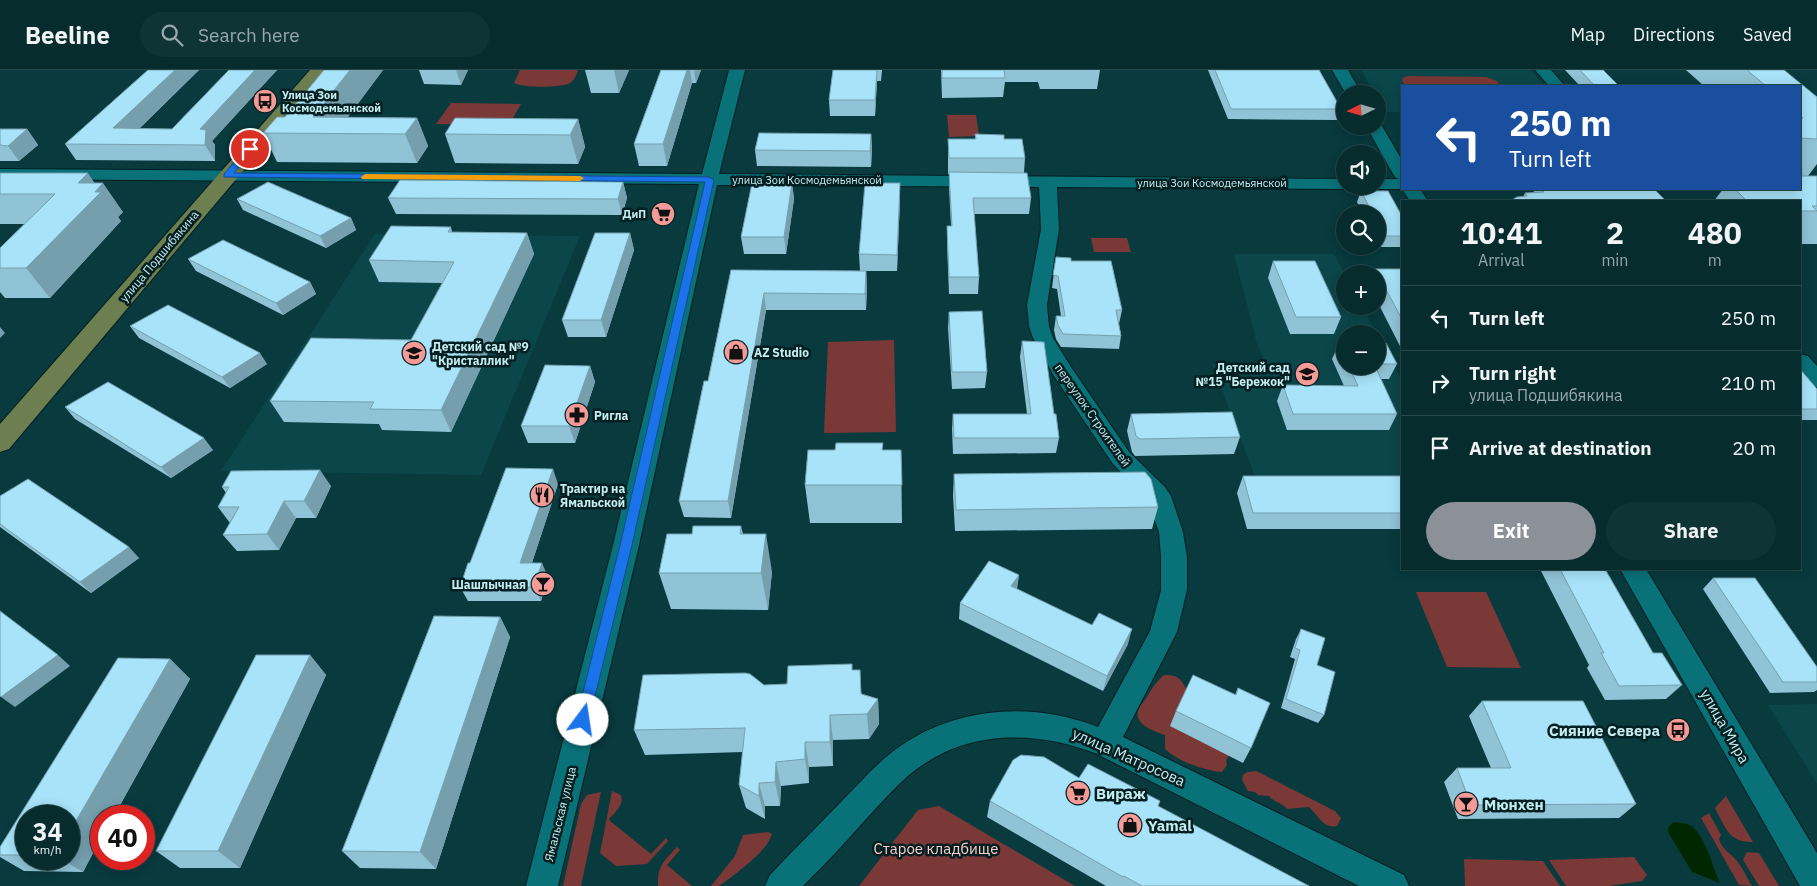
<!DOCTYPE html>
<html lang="en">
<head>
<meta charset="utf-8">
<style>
	body { margin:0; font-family:"IBM Plex Sans",sans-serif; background:#0f3436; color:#f1f3f6; height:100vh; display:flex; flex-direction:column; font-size:19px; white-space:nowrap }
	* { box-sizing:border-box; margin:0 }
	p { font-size:16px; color:#98a7aa }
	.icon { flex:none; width:28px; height:28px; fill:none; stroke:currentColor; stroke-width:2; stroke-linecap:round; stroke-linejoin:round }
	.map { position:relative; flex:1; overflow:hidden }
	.sheet { position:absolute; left:1401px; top:130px; width:400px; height:370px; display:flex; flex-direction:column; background:#062c2e; border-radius:0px; box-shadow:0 2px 12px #0003,0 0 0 1px #27484a }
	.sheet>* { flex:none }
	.top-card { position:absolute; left:1401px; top:15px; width:400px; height:105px; border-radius:0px; box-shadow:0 2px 12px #0003,0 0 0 1px #27484a; background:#1a4fa0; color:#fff; overflow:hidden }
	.needle { width:32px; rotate:265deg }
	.tools { position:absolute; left:1336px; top:15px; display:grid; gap:10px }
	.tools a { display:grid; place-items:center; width:50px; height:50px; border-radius:50%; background:#062c2e; box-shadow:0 2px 12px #0003,0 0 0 1px #27484a; font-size:25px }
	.speed { position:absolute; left:15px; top:735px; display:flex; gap:10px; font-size:25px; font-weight:700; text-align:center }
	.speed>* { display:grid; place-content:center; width:65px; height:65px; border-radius:50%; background:#062c2e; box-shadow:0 2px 12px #0003,0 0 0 1px #27484a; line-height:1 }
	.speed small { font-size:12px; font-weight:400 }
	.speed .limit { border:8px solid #d22; background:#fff; color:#111 }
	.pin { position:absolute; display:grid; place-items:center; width:42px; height:42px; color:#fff; margin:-21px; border:2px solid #fff; border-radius:50%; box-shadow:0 1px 5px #0007 }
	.me { position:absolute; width:55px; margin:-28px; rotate:14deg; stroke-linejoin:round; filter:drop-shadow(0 0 4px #0008) }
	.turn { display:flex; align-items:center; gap:18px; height:105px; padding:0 25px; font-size:22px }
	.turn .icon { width:65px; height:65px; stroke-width:2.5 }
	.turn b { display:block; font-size:35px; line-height:42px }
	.eta { display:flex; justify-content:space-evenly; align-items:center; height:85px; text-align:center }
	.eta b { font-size:30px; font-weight:700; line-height:35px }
	.action { display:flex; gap:10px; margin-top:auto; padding:10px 25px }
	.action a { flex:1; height:58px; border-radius:30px; background:#8c9099; color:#fff; font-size:20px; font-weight:700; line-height:58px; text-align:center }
	.action a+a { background:#0f3436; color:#f1f3f6 }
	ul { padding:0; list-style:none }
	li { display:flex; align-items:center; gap:15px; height:65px; padding:0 25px; border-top:1px solid #27484a }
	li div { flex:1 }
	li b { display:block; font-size:19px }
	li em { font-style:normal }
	header { display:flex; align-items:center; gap:30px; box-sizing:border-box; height:70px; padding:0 25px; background:#062c2e; border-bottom:1px solid #27484a }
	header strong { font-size:24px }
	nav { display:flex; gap:28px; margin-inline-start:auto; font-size:18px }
	.search { width:350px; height:45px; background:#0f3436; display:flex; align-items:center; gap:12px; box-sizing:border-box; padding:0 18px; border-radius:28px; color:#98a7aa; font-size:19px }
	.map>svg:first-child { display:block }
	.built { fill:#0b464a }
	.green { fill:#7a3836 }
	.water { fill:#002800 }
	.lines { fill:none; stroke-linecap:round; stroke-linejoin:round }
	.minor-casing { stroke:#031f21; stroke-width:2 }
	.major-casing { stroke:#031f21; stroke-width:2 }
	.minor { fill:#097279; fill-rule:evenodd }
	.major { fill:#6d7f50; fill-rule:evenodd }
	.wall { fill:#90c3d6; fill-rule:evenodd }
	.shaded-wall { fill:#769fae }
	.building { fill:#a8e3f9; stroke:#769fae }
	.route { fill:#1a73e8; stroke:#114b97 }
	.slow { fill:#f59e0b }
	.labels { text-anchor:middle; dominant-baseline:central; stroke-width:5; stroke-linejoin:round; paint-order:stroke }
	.far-poi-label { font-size:11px; font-weight:bold; fill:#c5edf0; stroke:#031f21; text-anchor:start }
	.far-street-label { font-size:11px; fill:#c5edf0; stroke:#031f21 }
	.street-label { font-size:12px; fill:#c5edf0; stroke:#031f21 }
	.poi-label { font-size:12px; font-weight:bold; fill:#c5edf0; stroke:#031f21; text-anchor:start }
	.near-street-label { font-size:15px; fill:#c5edf0; stroke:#031f21 }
	.near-poi-label { font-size:15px; font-weight:bold; fill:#c5edf0; stroke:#031f21; text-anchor:start }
	.near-park-label { font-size:15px; fill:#fecfcc; stroke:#031f21 }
</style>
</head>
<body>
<header>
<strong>Beeline</strong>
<div class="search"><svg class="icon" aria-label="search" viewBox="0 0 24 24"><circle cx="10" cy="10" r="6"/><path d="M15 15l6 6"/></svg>Search here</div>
<nav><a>Map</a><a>Directions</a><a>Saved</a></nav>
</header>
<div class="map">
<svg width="1817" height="816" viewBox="0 0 1817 816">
	<rect width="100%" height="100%" fill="#083a3e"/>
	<path class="built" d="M1361 0H1531L1545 16H1402V42H1387L1378 24H1375Z
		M375 164 580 166 481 405 221 401Z
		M1234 184H1334L1345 204V236H1362L1377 264H1345V296H1378V264L1402 311V406L1256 409 1212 294 1265 292 1257 274Z
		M1817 634V714L1768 635Z"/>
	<path class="green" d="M520 0H578C576 5 575 10 570 13 561 18 523 18 514 13Z
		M1407 6 1486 7 1497 11 1501 16H1406L1402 11 1403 8Z
		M451 33 521 34 509 55 436 54Z
		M947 45H976L979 66 949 67Z
		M1091 168H1127L1131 182H1094Z
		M894 270 896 362 824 363 828 272Z
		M1416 522H1486L1521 598 1447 597Z
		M1164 605C1178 604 1181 609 1187 620L1229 686 1226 690 1227 695 1222 702C1206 701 1177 691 1165 679V665C1156 662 1134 655 1138 641 1139 636 1144 632 1147 627 1152 618 1156 612 1164 605Z
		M1256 701 1335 741 1341 748 1337 756C1323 759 1318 745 1309 737L1287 739C1282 732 1274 733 1269 726L1258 725 1255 722 1248 721 1242 710 1243 705 1247 702Z
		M612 721 621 725C624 735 616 741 609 749L610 751 651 784 666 768 668 771 647 794 616 796 600 783Z
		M601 722 581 816H563L581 734 587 725Z
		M1726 726 1753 772C1729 773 1725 757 1715 738Z
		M939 736 1075 816H859L918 740Z
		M1709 743 1721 765 1719 769C1723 781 1730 782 1737 791 1743 798 1747 808 1752 816L1739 815 1701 748Z
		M768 762 772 764C768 781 734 805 719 816H711L735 786 743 765Z
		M677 777 680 780 667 795 692 816H658C657 796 664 791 677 777Z
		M1747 782 1759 783 1779 816H1759L1743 790Z
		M1634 787 1647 805 1642 811 1609 816H1566L1549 790Z
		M1464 789 1543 791 1560 816H1465Z"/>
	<path class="water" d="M1674 752C1680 753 1688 753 1693 757 1707 771 1712 796 1720 813L1692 802 1668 762 1669 756Z"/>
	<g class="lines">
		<g class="minor-casing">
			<path id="minor" d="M729 0H745L719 104 1345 109V116H1352L1345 119 1057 117 1059 159 1047 235 1049 256 1053 268 1071 297 1129 382 1165 417 1171 426 1183 462 1187 487V520L1177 562 1123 667 1404 805 1409 816H1359L1095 683C1040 662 975 659 924 694 902 708 884 730 866 749 846 772 825 794 803 816H765L770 805C793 780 818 756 841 732 861 712 879 690 902 675 960 636 1034 632 1098 657L1150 561 1161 520V487L1159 462 1147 429 1113 394 1054 306 1033 268 1029 256 1027 235 1041 159 1039 117 717 115 639 475 558 816H526L613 475 699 114 0 109V99L702 104Z
				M1332 0H1348L1362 24H1346Z
				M1535 0H1551L1565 16H1549Z
				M1378 52 1382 56 1402 90V119H1420L1428 131H1410L1402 119H1378L1371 116H1378V109H1400L1396 108 1393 104 1366 56H1378Z
				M1800 284 1808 286 1817 296V317L1809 315 1800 305Z
				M1620 499H1646L1817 783V816H1800Z"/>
		</g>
		<g class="major-casing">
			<path id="major" d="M310 0H328L9 379 0 382V354Z"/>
		</g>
		<use href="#minor" class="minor"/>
		<use href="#major" class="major"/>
	</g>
	<path class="wall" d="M148 0H199L139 59H172L229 0H277L212 71 215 75V91L76 90 65 74Z
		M324 0H383L348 47 417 48 428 76 417 93 277 92 263 63 285 47Z
		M419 0H468L461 15 424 14Z
		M585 0H629L619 23H591Z
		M661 0H701L696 13H692L667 96H639L634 74Z
		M833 0H882L881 11H877L875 46H830L829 30Z
		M941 0H1100L1097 19H1040L1038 12H1005L1003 27 942 28Z
		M1208 0H1319L1341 39 1337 50 1228 49Z
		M1565 0H1603L1619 16H1580Z
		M1686 0H1784L1817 27V94L1808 106H1817V174H1800V131H1714L1723 119H1800V16H1704Z
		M578 49 585 77 578 94 455 93 445 64Z
		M0 59H27L38 75 19 91H0Z
		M871 64 872 80 871 97 757 96 755 80Z
		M975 64 1004 69 1025 88 1024 103 1031 128 1029 144H974L979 207 978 224H949L947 173V156H951L949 118V104H948V69H975Z
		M0 103 94 113 123 142 118 147 121 151 50 228H5L0 222V178L25 154H0Z
		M623 112 627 128 622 145 396 144 388 128Z
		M792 113 794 129 786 184H744L741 167Z
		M900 113V129L897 201H866L867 217 866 240H766L731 448 684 447 679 431 708 311 731 200 860 201 859 184Z
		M1535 119H1654L1523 127 1525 123H1533Z
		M1361 121 1402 146V177H1381L1378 171V144H1363L1357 132Z
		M237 129 351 148 356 160 326 178 243 140Z
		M451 157 452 162 527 163 534 184 451 362 382 360 379 354 284 352 270 331 411 270 442 213 379 212 369 190Z
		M630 163 634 180 606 267H568L562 250Z
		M1056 187 1071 191 1122 240 1119 254 1121 266 1119 279 1061 277 1056 269 1054 260 1056 246H1061L1057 219 1052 218Z
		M188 189 310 212 316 224 283 245 196 201Z
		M1273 191 1341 247 1334 264H1290L1268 208Z
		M1375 199H1402V278H1401L1378 233V204H1373Z
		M949 242 987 302 985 318 952 319 948 258Z
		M130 256 267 294 230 318 139 268Z
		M1022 271 1059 368 1056 383 953 384 952 359 953 344H1027L1020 287Z
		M1378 273 1397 294 1389 309H1381L1397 344 1389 360H1287L1277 331 1283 315 1344 316 1332 289 1339 274H1345V296H1378Z
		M590 296 595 312 575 373H528L521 356Z
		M1800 299 1817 319V350H1800Z
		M65 337 213 380 171 408 75 349Z
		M1131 344 1240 367 1234 384 1135 386 1132 382 1127 361Z
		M901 380 902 453H810L805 415Z
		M954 404 1158 437 1152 459 955 461 953 425Z
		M1243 406H1402V459H1247L1237 423Z
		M558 414 532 493 548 507 541 531H468L460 517 470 493Z
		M331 416 316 448H296L279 480 237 481 223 465 230 453 218 437 226 423 222 417Z
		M0 426 139 488 91 523 0 457Z
		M741 456 743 464 772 502 768 540 671 539 659 503 692 464Z
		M1540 499H1605L1653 583 1682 615 1666 629 1605 630 1587 598 1589 595Z
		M1019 505 1017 519 1128 574 1103 621 959 549 960 533Z
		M1713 508 1817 597V620L1814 622 1770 623 1703 519Z
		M500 547 510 567 436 799 360 798 342 781Z
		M1301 559 1317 595 1324 645 1318 653 1281 638 1295 589 1290 587 1296 569Z
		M310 585 326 605 240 798H180L156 781Z
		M118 588 170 589 190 609 114 746H101V768L83 802 24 801 0 787V777ZM26 746H69V789H26Z
		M852 594V600L862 624 878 629 879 654 869 669 833 670V696L809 697V713L781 716 780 736H765V749L746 738 739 715 743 682 645 685 634 660 764 615 787 614Z
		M1238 618 1251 678 1243 693 1170 656 1176 641 1235 625Z
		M1482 631 1636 734 1619 748 1458 749 1444 712 1457 698H1491L1469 646Z
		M1079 708 1158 736 1309 816H1106L987 747 990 731Z"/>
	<path class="shaded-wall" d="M175 0H199L123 74 113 58Z
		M255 0H277L212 71 215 75V91L205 75 200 59Z
		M350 0H383L335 64 313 47Z
		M456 0H468L461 15Z
		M614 0H629L619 23Z
		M687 0H690L692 13 667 96 663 74Z
		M694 0H701L696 13Z
		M877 0V11L875 46V30Z
		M417 48 428 76 417 93 405 64Z
		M578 49 585 77 578 94 570 65Z
		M27 59 38 75 19 91 8 76Z
		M871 64 872 80 871 97 870 81Z
		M88 103 98 118 103 113 123 142 118 147 121 151 50 228 26 198 78 113Z
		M623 112 627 128 622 145 618 129Z
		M792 113 794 129 786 184 784 167Z
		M900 113V129L897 201V185Z
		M351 148 356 160 326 178 320 166Z
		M527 163 534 184 451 362 441 340Z
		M630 163 634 180 606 267 601 250Z
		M866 201 867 217 866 240 865 224Z
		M310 212 316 224 283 245 276 233Z
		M764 223 766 240 731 448 728 431Z
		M0 257 5 263 0 268Z
		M260 283 267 294 230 318 222 307Z
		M590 296 595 312 575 373 569 356Z
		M204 368 213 380 171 408 161 397Z
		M553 399 558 414 527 507 520 493Z
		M320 400 331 416 316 448 304 431Z
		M284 431 296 448 279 480 267 464Z
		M766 464 772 502 768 540 761 503Z
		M129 477 139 488 91 523 80 512Z
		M542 493 548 507 541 531 534 517Z
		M1019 505 1016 521 1011 516Z
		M500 547 510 567 436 799 420 782Z
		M1132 559 1128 574 1103 621 1107 606Z
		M58 585 70 596 15 637 1 627Z
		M310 585 326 605 240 798 218 781Z
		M170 589 190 609 114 746H101V768L83 802 61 789H69V763Z
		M878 629 879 654 869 669 867 644Z
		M830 645 833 670V696L830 672Z
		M805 672 809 697V713L805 689Z
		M776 692 781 716 780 736 775 712Z
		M759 713 765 736V749L759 726Z"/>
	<path class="building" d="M148 0H175L113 58 172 59 229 0H255L200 59 206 60 205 75 65 74Z
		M324 0H350L313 47 417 48 405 64 263 63 277 47H285Z
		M661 0H687L663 74H634Z
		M833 0H877L875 30H829Z
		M942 0H1004L1005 8H942Z
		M1215 0H1319L1341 39H1231Z
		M1580 0H1603L1619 16H1595Z
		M1747 0H1784L1817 27V69L1800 68V48H1803L1800 46V16H1766Z
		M455 48 578 49 570 65 445 64Z
		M0 59H27L8 76 0 75Z
		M759 63 871 64 870 81 755 80Z
		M975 64 1004 65V69H1022L1025 88H949L948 69H976Z
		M949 102 1027 103 1031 128H973L979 207H949L947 156H952Z
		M0 103H88L78 113H103L95 122H101L26 198H0V178L55 124H0Z
		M1800 106H1817V136H1812L1817 141H1800V131H1747L1735 119H1800Z
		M400 110 623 112 618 129 388 128Z
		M268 112 351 148 320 166 237 129Z
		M752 113H792L784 167H741Z
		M865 113H900L897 185 859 184Z
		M1541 119H1654L1666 131H1510L1517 127 1527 126 1525 123 1544 122Z
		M1361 121H1388L1402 146V166H1386L1378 151V144H1373Z
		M391 156 451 157 448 162 527 163 441 340 370 339 374 332 270 331 311 268 411 270 454 192 369 190Z
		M595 163H630L601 250H562Z
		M223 170 310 212 276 233 188 189Z
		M1056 187 1071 188V191H1111L1122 240H1116L1121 266 1063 264 1058 255 1056 246H1065L1058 206 1053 205Z
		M1273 191H1315L1341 247H1296Z
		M1375 199H1402V249Z
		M731 200 866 201 865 224 764 223 728 431H679L704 311H708Z
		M168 235 260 283 222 307 130 256Z
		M982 241 987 302H952L949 242Z
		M1022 271 1044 272 1054 344H1056L1059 368H954L953 344H1031Z
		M1378 273H1386L1397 294H1378Z
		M1339 274H1345V288Z
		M545 295 590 296 569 356H521Z
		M1349 296H1375L1397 344H1293L1283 315 1358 316Z
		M1800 299 1817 319V339H1800Z
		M108 312 204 368 161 397 65 337Z
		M1232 342 1240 367 1140 369 1136 366 1131 344Z
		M836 373H883L882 380H901L902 415H805L808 380H835Z
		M506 398 553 399 520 493H542L534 517H460L468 493H470Z
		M320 400 304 431H284L267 464 223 465 239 437H218L229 417H222L231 401Z
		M1145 402 1151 409 1158 437 956 440 954 404Z
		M1243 406H1402V443H1253Z
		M28 409 129 477 80 512 0 454V426Z
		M693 456H741L740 464H766L761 503H659L667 464H692Z
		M989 491 1019 505 1011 516 1092 555 1099 543 1132 559 1107 606 960 533Z
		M1560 499H1605L1653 583H1662L1682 615 1619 616 1601 583H1604Z
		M1713 508H1755L1817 597V612H1783Z
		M0 541 58 585 1 627 0 626Z
		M434 546 500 547 420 782 342 781Z
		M1301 559 1325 568 1317 595 1335 602 1324 645 1286 629 1300 580 1295 578Z
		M256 585H310L218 781H156Z
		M118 588 170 589 69 763V746H26V785H0V777Z
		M852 594V600H860L861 624 878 629 867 644 830 645V672H805V689L776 692 775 712 759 713V726L739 715 745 658 634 660 643 605 745 603 750 604 764 615 787 614 788 596Z
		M1193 605 1236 625 1238 618 1270 633 1251 678 1176 641Z
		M1482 631H1583L1636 734 1471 735 1457 698H1511Z
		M1021 685 1044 687 1079 708 1088 694 1160 731 1158 736 1309 816H1142L1124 806 1123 807 990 731 1013 690Z"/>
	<path class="route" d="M250 76 254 79 234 103 709 107 714 110 632 475 588 655 583 657 578 655 576 650 620 475 705 112 224 107V104L247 77Z"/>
	<path class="slow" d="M365 104 580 106 584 108 580 111 362 109 361 107Z"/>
	<defs>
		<g id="bus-disc" transform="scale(1.25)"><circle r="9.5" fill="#f59b97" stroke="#031f21"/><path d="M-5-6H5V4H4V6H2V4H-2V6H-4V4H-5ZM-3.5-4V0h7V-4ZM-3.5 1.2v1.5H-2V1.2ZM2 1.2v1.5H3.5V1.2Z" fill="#111"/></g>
		<g id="supermarket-disc" transform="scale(1.25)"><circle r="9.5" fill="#f59b97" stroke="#031f21"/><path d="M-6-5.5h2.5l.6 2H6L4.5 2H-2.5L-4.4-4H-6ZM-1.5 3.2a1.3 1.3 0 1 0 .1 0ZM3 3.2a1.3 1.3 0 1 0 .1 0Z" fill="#111"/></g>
		<g id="shop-disc" transform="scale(1.25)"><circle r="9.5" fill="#f59b97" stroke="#031f21"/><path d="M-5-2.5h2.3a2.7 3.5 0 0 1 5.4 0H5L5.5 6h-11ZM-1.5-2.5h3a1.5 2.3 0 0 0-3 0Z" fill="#111"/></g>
		<g id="school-disc" transform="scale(1.25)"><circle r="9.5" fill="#f59b97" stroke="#031f21"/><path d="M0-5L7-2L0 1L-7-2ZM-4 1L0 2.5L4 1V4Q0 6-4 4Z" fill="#111"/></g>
		<g id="pharmacy-disc" transform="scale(1.25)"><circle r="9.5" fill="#f59b97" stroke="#031f21"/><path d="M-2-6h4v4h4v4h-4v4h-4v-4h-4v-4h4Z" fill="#111"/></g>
		<g id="restaurant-disc" transform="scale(1.25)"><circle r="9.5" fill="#f59b97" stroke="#031f21"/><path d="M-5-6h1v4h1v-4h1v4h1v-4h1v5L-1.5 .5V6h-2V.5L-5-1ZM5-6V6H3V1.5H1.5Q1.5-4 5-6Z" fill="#111"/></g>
		<g id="bar-disc" transform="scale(1.25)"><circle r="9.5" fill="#f59b97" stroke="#031f21"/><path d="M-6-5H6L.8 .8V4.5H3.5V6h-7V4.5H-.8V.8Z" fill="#111"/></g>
	</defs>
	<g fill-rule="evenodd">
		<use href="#bus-disc" x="265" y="31"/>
		<use href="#supermarket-disc" x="663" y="144"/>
		<use href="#shop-disc" x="736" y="282"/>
		<use href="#school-disc" x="414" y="283"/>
		<use href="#school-disc" x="1307" y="304"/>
		<use href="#pharmacy-disc" x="577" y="345"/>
		<use href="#restaurant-disc" x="542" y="425"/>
		<use href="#bar-disc" x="543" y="514"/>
		<use href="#bus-disc" x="1678" y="660"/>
		<use href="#supermarket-disc" x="1078" y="723"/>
		<use href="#bar-disc" x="1466" y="734"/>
		<use href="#shop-disc" x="1130" y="755"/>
	</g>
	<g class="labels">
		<g class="far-poi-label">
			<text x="282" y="25">Улица Зои<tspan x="282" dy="13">Космодемьянской</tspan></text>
			<text x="646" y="144" text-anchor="end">ДиП</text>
		</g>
		<g class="far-street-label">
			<text x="807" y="110">улица Зои Космодемьянской</text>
			<text x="1212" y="113">улица Зои Космодемьянской</text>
		</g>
		<g class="street-label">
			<text transform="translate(159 186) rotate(-50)">улица Подшибякина</text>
			<text transform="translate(1093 345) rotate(55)">переулок Строителей</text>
			<text transform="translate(560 744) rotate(-76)">Ямальская улица</text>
		</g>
		<g class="poi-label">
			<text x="432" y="276">Детский сад №9<tspan x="432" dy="14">"Кристаллик"</tspan></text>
			<text x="754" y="282">AZ Studio</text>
			<text x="1290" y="297" text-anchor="end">Детский сад<tspan x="1290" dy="14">№15 "Бережок"</tspan></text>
			<text x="594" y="345">Ригла</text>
			<text x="560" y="418">Трактир на<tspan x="560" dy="14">Ямальской</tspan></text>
			<text x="526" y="514" text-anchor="end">Шашлычная</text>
		</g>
		<g class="near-street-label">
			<text transform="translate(1725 656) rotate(60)">улица Мира</text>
			<text transform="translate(1129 687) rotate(24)">улица Матросова</text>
		</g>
		<g class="near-poi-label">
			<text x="1660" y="660" text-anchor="end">Сияние Cевера</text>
			<text x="1096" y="723">Вираж</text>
			<text x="1484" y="734">Мюнхен</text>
			<text x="1148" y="755">Yamal</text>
		</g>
		<g class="near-park-label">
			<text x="936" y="778">Старое кладбище</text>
		</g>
	</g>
</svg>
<div class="tools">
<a><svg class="needle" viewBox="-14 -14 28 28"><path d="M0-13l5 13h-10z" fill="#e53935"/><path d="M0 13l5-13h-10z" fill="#98a7aa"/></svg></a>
<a><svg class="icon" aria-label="sound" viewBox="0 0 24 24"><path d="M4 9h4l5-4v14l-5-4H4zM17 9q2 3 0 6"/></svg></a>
<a><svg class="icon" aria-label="search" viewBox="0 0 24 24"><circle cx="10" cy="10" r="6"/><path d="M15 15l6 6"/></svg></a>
<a>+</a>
<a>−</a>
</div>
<div class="speed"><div>34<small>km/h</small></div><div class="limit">40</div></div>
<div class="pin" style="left:250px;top:79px;background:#d93025"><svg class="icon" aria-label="arrive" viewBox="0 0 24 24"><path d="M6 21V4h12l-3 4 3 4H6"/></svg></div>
<svg class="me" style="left:583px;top:650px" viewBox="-20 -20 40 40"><circle r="19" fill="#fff"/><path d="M0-13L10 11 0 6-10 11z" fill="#1a73e8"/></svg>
<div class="top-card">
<div class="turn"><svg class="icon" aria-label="left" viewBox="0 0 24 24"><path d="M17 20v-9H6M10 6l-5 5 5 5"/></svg><div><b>250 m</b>Turn left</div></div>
</div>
<section class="sheet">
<div class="eta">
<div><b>10:41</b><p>Arrival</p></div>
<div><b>2</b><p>min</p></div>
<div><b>480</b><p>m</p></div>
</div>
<ul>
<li><svg class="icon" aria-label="left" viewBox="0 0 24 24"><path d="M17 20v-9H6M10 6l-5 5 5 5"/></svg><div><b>Turn left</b></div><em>250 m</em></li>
<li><svg class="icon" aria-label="right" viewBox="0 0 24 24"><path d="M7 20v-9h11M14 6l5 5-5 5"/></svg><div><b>Turn right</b><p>улица Подшибякина</p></div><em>210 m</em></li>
<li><svg class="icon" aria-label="arrive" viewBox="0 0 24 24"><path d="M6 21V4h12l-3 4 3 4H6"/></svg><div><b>Arrive at destination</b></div><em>20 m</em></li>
</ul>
<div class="action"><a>Exit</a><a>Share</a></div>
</section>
</div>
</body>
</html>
